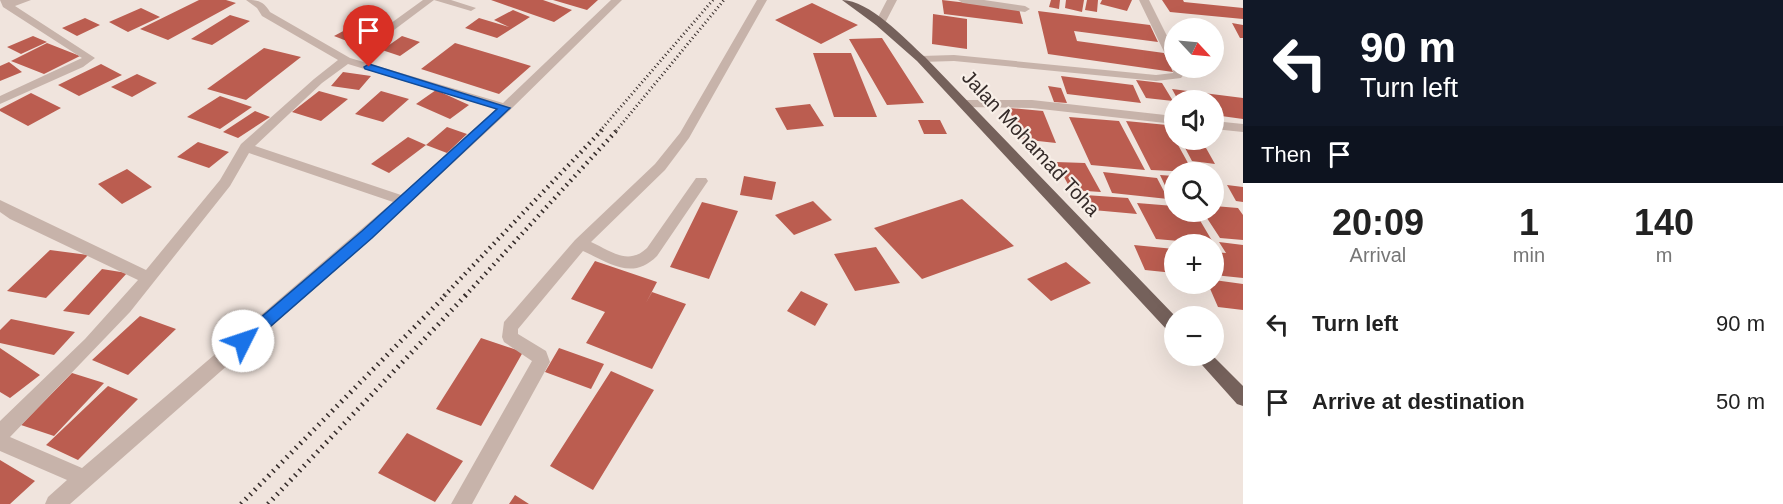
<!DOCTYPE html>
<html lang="en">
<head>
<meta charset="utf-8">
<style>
	body { margin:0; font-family:Helvetica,sans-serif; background:#f2f2f2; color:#222; height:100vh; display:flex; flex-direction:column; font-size:22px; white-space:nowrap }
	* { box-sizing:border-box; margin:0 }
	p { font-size:20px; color:#767676 }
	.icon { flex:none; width:33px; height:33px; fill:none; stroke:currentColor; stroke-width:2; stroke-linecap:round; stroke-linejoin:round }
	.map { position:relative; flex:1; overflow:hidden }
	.side { display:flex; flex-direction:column; background:#fff; width:540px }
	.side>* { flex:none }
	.hud { background:#111827; color:#fff; overflow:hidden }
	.needle { width:39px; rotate:116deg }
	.buttons { position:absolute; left:1164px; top:18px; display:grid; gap:12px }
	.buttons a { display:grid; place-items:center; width:60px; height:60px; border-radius:50%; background:#fff; box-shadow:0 6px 24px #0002; font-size:30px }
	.pin { position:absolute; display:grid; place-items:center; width:51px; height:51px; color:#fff; margin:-62px -26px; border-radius:50% 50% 50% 0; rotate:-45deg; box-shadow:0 0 6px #0007 }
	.pin .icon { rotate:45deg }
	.me { position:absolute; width:66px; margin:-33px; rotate:49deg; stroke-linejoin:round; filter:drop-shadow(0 0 4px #0008) }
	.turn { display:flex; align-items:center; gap:21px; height:126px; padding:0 18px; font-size:27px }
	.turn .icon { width:78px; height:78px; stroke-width:2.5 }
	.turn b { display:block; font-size:42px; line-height:51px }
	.then { display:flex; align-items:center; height:57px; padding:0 18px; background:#0003; gap:12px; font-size:22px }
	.eta { display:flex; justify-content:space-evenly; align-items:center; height:102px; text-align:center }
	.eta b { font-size:36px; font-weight:800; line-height:42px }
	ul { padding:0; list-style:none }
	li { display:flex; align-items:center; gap:18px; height:78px; padding:0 18px }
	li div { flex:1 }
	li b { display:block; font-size:22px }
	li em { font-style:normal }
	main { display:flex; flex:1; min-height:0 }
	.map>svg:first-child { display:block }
	.building { fill:#bb5d50 }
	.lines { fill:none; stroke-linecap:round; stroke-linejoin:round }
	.minor { fill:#c7b3aa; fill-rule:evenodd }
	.major { fill:#75615b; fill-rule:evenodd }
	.rail-far2 { stroke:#352b29; stroke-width:3; stroke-dasharray:1 3; stroke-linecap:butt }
	.rail-far1 { stroke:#352b29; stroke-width:4.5; stroke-dasharray:1.5 4.5; stroke-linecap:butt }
	.rail { stroke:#352b29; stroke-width:5; stroke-dasharray:1.5 5; stroke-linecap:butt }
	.route { fill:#1a73e8; stroke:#114b97; stroke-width:1.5 }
	.labels { text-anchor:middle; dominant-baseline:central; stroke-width:4.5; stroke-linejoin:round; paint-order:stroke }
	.street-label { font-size:20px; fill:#352b29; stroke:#f8efe8 }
</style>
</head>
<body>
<main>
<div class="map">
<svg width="1243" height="504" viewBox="0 0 1243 504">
	<rect width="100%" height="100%" fill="#f0e4dd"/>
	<path class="building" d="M199 0H226L236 3 168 40 140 29Z
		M491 0H543L572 10 554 22Z
		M553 0H598L587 10Z
		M942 0 1019 9 1023 24 944 14Z
		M1051 0H1060L1059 9 1049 7Z
		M1066 0H1084L1082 12 1065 8Z
		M1087 0H1098L1097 12 1085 10Z
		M1102 0H1132L1127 11 1100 4Z
		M1162 0H1183L1184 2 1243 8V19L1170 12Z
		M812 3 843 18 858 25 821 44 775 20Z
		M141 8 160 17 128 32 109 22Z
		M513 10 530 17 497 38 465 28 479 18 509 27 494 20Z
		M1038 11 1150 25 1158 42 1074 31 1077 41 1164 53 1173 72 1048 54Z
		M933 14 967 19V49L932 44Z
		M230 15 250 21 212 45 191 39Z
		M85 18 100 25 77 36 62 28Z
		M362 21 379 27 352 43 334 36Z
		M1232 23 1243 25V38H1240Z
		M33 36 47 42 21 54 7 47Z
		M402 36 420 42 400 56 382 50Z
		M882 38 924 103 887 105 849 39Z
		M47 43 80 56 44 74 11 61Z
		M455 43 485 52 531 66 499 94 421 69Z
		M264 48 301 57 246 100 207 89Z
		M813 53H851L877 117H834Z
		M9 62 22 72 0 81V66Z
		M101 64 122 75 79 96 58 85Z
		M343 72 371 76 359 90 331 86Z
		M137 74 157 83 132 97 111 87Z
		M1061 76 1133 85 1141 103 1067 94Z
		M1136 80 1162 83 1173 101 1146 98Z
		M1048 86 1061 88 1067 103 1054 102Z
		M1172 89 1243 98V119L1214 115V100H1178Z
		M436 90 469 105 450 119 416 104Z
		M319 91 348 99 321 121 292 112Z
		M381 91 409 99 383 122 355 114Z
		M31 93 61 108 28 126 0 111V109Z
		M220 96 252 107 220 129 187 117Z
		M810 104 824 126 787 130 775 108Z
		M1009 108 1043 111 1056 143 1020 139Z
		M255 111 270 117 238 138 223 132Z
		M1069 117 1119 121 1145 170 1091 165Z
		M918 120H940L947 134H924Z
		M1126 121 1167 125 1193 172 1151 170Z
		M447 127 467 134 447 153 426 145 389 173 371 164 408 137 426 145Z
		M198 142 229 152 209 168 177 157Z
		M1184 146 1206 148 1215 164 1192 161Z
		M1056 162 1085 163 1101 192 1071 190Z
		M127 169 152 187 122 204 98 184Z
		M1103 172 1157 178 1168 199 1112 193Z
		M1160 175 1174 176V197L1170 196Z
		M744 176 776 182 772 200 740 195Z
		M1227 185 1243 187V202L1236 201Z
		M1085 195 1128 198 1137 214 1093 210Z
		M962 199 1014 246 922 279 874 228Z
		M813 201 832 220 794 235 775 215Z
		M702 202 738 211 709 279 670 267Z
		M1137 203 1174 206V212H1195L1214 244 1156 239Z
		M1214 206 1238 208 1243 215V240L1220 238 1203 212H1214Z
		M1219 242 1243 245V278L1214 275V252L1226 253Z
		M1134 245 1174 249V273L1145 270Z
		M876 247 900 283 855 291 834 254Z
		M50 250 88 255 46 298 7 291Z
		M595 261 657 282 646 303 652 292 686 304 652 369 586 343 605 312 571 299Z
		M1066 262 1091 283 1051 301 1027 279Z
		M102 269 127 273 89 315 63 311Z
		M1214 280 1243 284V310L1218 307 1208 284H1214Z
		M801 291 828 304 815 326 787 311Z
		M140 316 176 329 128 375 92 360Z
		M11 319 75 332 54 355 0 343V330Z
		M481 338 523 352 481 426 436 409Z
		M0 348 40 375 10 398 0 392Z
		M559 348 604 364 591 389 545 372Z
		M611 371 654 390 593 490 550 466Z
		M72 373 104 383 54 436 21 425Z
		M108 386 138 399 78 460 46 445Z
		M407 433 463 461 435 502 378 473Z
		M0 460 35 481 10 504H0Z
		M515 495 529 504H509Z"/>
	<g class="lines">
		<path class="minor" d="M0 0H31L15 6 95 58 83 67 0 104V96L82 58 3 7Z
			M246 0C258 0 263 1 270 12L350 58 503 103 611 0H622L509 111 372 238 70 504H45L48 497 67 480 0 451V421L85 339 138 280 10 219 0 212V200L146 270 220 180 241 144 314 79 338 60 262 16 257 8ZM348 64 496 109 401 195 255 146 322 83ZM249 153 393 202 82 468 10 437 130 312 230 186Z
			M423 0H434L366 51H358V47Z
			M434 0H451L476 8 471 11Z
			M757 0H767L689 138 665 170 591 242C611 251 628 266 647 248L696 178H706L708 181 657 256C632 281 610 263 583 251L518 329V334L546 351 550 362 472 504H451L532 361 504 342 502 337 504 322 575 240 655 164 680 133Z
			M887 0H897L884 25H876L875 23Z
			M958 0H984L1025 6 1030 9 1025 12 963 3Z
			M1139 0H1149L1174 50V63L1168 60Z
			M954 55 1156 75 1173 73 1174 65V68H1183L1186 72 1181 78 1156 81 954 61 921 62 915 59 921 56Z
			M965 100H1032L1174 116V124L1032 108 961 107 959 104Z
			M1214 121 1243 124V132L1214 129Z"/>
		<path class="major" d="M842 0C869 0 905 39 925 57L1175 316 1174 332 1168 331 917 61 876 25Z
			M1194 356H1213L1243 386V406L1237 404Z"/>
		<path class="rail-far2" d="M600 131 713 0
			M616 131 724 0"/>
		<path class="rail-far1" d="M444 296 602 130
			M465 296 617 130"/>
		<path class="rail" d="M241 504 446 295
			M268 504 466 295"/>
	</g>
	<path class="route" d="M369 64 510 108 372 238 249 345 243 347 238 345 236 341 238 337 362 231 497 109 365 69 364 67Z"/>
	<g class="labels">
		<g class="street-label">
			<text transform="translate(1031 143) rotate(47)">Jalan Mohamad Toha</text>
		</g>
	</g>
</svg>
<div class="buttons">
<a><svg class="needle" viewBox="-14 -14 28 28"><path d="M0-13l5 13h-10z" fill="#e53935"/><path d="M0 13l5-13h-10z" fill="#767676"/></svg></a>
<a><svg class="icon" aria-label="sound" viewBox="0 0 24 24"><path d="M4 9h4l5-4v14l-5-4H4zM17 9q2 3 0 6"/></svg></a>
<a><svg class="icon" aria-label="search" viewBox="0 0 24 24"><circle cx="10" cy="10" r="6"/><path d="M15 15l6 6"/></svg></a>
<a>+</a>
<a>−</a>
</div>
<div class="pin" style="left:369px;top:67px;background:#d93025"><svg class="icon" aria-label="arrive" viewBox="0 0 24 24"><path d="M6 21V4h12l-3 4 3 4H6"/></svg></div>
<svg class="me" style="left:243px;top:341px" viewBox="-20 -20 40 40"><circle r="19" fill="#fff"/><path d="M0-13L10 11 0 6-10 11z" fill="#1a73e8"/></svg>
</div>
<section class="side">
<div class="hud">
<div class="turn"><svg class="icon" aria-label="left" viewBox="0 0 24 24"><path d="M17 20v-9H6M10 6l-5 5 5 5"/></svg><div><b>90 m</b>Turn left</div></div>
<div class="then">Then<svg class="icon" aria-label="arrive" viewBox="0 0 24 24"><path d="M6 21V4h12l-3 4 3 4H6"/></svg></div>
</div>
<div class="eta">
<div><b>20:09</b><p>Arrival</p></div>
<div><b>1</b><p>min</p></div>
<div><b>140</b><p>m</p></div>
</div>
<ul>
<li><svg class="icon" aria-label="left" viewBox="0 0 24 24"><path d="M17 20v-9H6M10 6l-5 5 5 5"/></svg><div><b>Turn left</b></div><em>90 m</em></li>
<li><svg class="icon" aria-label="arrive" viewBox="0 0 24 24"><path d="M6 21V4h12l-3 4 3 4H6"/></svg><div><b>Arrive at destination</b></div><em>50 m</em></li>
</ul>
</section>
</main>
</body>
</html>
